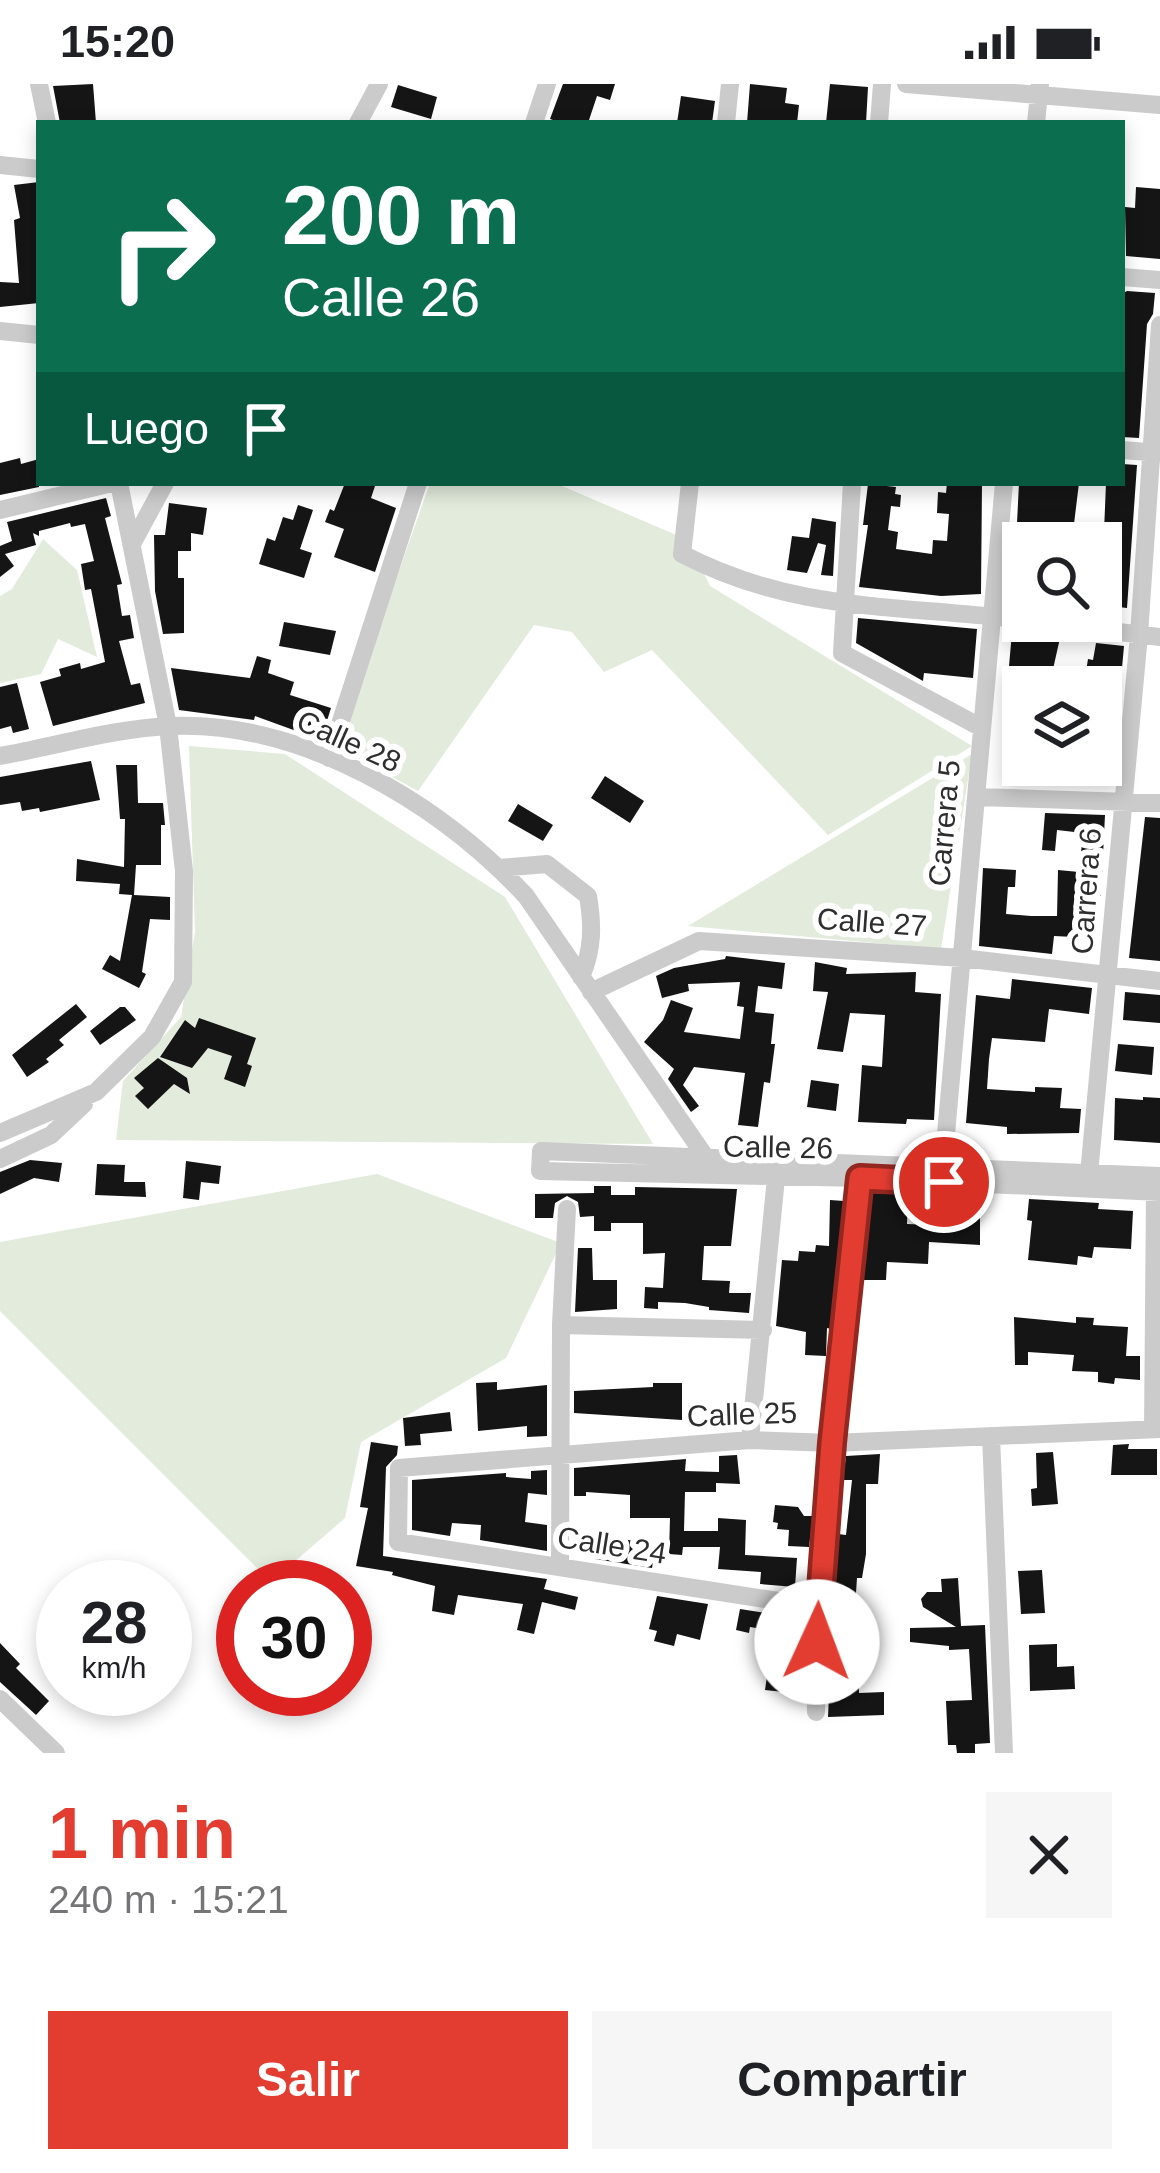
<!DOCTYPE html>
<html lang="es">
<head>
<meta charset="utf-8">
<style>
	body { margin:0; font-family:Arial,sans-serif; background:#f6f6f6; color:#202124; height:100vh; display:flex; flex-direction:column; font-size:45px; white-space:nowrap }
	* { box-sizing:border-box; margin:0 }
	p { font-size:39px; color:#757577 }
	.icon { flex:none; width:66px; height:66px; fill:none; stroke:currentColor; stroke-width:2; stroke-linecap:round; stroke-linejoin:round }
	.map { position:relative; height:1669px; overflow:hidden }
	.panel { display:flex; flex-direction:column; background:#fff; flex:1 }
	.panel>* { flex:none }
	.top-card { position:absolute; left:36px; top:36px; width:1089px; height:366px; border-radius:0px; box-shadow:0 6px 18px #0003; background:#0b6e4f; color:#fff; overflow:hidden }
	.buttons { position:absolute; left:1002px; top:438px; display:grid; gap:24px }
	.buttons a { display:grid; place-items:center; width:120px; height:120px; border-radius:0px; background:#fff; box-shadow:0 6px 18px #0003; font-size:60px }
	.speed { position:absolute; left:36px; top:1476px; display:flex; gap:24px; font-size:60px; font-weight:700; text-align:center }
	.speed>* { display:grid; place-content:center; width:156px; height:156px; border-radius:50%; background:#fff; box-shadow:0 6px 18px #0003; line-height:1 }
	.speed small { font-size:30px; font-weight:400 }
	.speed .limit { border:18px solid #d22; background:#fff; color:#111 }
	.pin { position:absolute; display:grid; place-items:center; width:102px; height:102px; color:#fff; margin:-51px; border:6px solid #fff; border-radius:50%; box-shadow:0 3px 12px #0007 }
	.me { position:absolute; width:132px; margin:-66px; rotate:2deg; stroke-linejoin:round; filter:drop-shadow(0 0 9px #0008) }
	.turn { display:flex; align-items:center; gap:42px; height:252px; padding:0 48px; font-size:54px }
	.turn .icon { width:156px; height:156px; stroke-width:2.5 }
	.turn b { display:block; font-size:84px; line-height:102px }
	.then { display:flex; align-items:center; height:114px; padding:0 48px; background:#0003; gap:24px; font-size:45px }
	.round { display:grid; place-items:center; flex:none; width:126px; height:126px; border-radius:0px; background:#f6f6f6 }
	.headline { display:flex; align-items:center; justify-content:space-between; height:204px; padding:0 48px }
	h1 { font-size:72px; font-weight:800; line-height:90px; color:#e33d32 }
	.button { display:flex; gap:24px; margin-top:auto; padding:24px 48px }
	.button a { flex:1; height:138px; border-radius:0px; background:#e33d32; color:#fff; font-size:48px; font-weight:800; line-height:138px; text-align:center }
	.button a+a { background:#f6f6f6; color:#202124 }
	.status { display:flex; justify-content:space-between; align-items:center; height:84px; padding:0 60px; background:#fff; direction:ltr }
	.status svg { height:33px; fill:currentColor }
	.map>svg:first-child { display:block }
	.green { fill:#e2ebdc }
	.building { fill:#151515 }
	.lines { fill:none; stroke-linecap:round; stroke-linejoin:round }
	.minor { stroke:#cbcbcb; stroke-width:18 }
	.route-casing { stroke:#942820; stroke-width:30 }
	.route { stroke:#e33d32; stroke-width:21 }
	.labels { text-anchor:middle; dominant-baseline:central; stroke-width:12; stroke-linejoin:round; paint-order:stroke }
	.street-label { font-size:30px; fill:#2e2e2e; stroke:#fff }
</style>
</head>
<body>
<div class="status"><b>15:20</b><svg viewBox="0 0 49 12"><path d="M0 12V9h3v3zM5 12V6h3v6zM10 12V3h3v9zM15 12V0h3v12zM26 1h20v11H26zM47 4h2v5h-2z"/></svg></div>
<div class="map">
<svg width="1160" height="1669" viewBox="0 0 1160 1669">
	<rect width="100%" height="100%" fill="#fff"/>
	<path class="green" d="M430 399H555L688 456 710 502 972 662 828 751 652 566 604 588 572 548 534 541 418 707 337 663Z
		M43 455 77 486 97 573 58 555 41 590 0 599V512L12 505Z
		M189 662 285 670 505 813 653 1060 116 1056 123 997 181 933 195 848Z
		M972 670 941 865 688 842Z
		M377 1090 561 1159 506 1274 361 1358 345 1434 271 1498 0 1227V1158Z"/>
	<path class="building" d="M93 0 96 39H60L53 2Z
		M563 0H615L610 16 597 12 588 39H562L550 35Z
		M750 0 787 4 785 19 799 21 797 39H747Z
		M830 0 868 3 866 39H826Z
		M398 1 437 13 431 35 391 23Z
		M681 12 715 17 712 39H677Z
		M39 98V219L0 223V198L19 199 14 136 20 134 14 101Z
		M1136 103 1160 105V175L1126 172 1125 123 1135 124Z
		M1127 207 1155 209 1153 230 1147 240 1139 354 1122 353V210Z
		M20 374 21 380 39 375V403L0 411V379Z
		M1122 380 1137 381 1127 524 1101 521 1106 399H1122Z
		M345 399H376L371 414 396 424 375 488 334 473 344 445 325 438 330 425 334 427Z
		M947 399H982L981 510 941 512 859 503 868 441H863L868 400 896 403 895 410 901 411 900 423 891 422 888 446 898 448 896 465 932 470 933 456 947 457 949 430 937 429 938 408 946 409Z
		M1019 399H1079L1073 448 1041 444 1039 459H1016Z
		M106 414 111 432 105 434 122 500 117 501 122 532 130 531 134 554 119 557 131 601 140 599 145 619 53 642 40 598 61 592 59 585 80 579 81 585 105 578 91 505 85 506 81 480 94 477 85 440 71 443 70 439 39 447V452L33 449 36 461 5 470 14 482 0 493V462L12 457 7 438Z
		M169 419 207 424 203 451 191 449V467H178V494H184V549L163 550 155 507 154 451H165Z
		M298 421 313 426 300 465 312 469 304 494 259 480 267 454 275 457 283 433 293 436Z
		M812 434 836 438 833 492 821 491 826 461 818 459 807 489 787 486 792 452 809 454Z
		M858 534 977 545 973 594 924 589 923 597 856 559Z
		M284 538 336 547 330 571 279 562Z
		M1012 548 1060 554 1049 603H1023V641L1004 639Z
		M1096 559 1124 562 1112 694 1069 689 1070 681H1101V602L1084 600 1088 575 1093 576Z
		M257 572 271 576 268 589 294 598 290 611 331 624 321 656 255 632 254 636 179 626 171 584 250 594Z
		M17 599 29 645 13 649 11 642 0 645V603Z
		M91 677 100 716 40 728 39 724 22 727 20 718 0 721V693Z
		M116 681H137L138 719H163L165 741H161V781H136L134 811 170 813V836L150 835 142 888 146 890 139 904 102 885 110 871 120 877 132 811 119 810 120 800 76 797 77 775 124 783 125 735H120Z
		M605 692 644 717 630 739 591 714Z
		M518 720 553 741 543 757 508 737Z
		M1045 729 1105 731 1101 812 1081 810 1074 853 1054 852 1052 870 979 862 983 784 1016 786 1015 803H1008L1006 830 1031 832H1057L1058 786 1079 788 1083 749 1057 746 1055 767 1042 766Z
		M1145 733 1160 734V877L1129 874Z
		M726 872 785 879 782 905 758 902 755 928 774 930 771 960H775L770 999 764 998 758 1043 738 1041 745 989 694 983 683 1001 699 1022 691 1028 668 995 674 985 644 958 663 936 671 916 693 924 684 948 740 955 744 923 737 922 740 898 688 900 689 907 662 914 656 892 674 884 725 875Z
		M815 878 847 884 846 890 916 888 915 908 941 910 934 1036 907 1035 906 1040 858 1038 862 981 882 983 885 931 850 929 843 968 817 965 828 908 813 907Z
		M1012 895 1092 904 1089 930 1049 925 1045 958 992 954 989 975 987 1005 1035 1008V1003L1062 1004 1060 1024 1081 1025 1079 1049 1007 1050V1043L966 1039 976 911 1010 915Z
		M1125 908 1160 911V939L1123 936Z
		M76 920 87 933 59 956 64 961 46 975 49 978 27 993 12 971Z
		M120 923H125L136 936 100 961 90 947Z
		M199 934 256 954 247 980 252 982 245 1003 224 995 232 972 208 964 192 984 160 973 185 936 195 944Z
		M1118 960 1154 963 1152 991 1115 987Z
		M158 974 187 994 190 1010 174 1000 148 1025 135 1012 144 1004 134 994Z
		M811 996 839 1000 836 1027 807 1023Z
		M1143 1013 1160 1014V1059L1114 1056 1115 1014 1143 1016Z
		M30 1076 62 1079 59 1098 34 1094 0 1110V1088Z
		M186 1077 221 1082 219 1100 201 1098 199 1116 183 1114Z
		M97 1080 125 1081 124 1098H145L146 1113 95 1111Z
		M594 1102H611V1111H635V1103L737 1105 731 1162H704L702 1196 730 1197 729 1209H751L749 1229 709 1226V1223L685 1219 658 1218V1225L644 1224 645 1203 663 1204 665 1169 643 1170V1139H611V1147H594V1132L580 1133 578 1118 567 1112 555 1119 553 1134H535V1110L594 1109Z
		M872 1109 908 1110 907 1140 933 1141 934 1123 966 1124V1118H980V1161L929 1158 928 1180 887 1178 886 1196H863Z
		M1029 1115 1099 1119 1098 1125 1133 1127 1131 1165 1094 1163 1092 1174 1078 1172 1077 1181 1028 1176 1032 1137 1027 1136Z
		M830 1116 844 1117 831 1245 827 1244 826 1272 805 1271 806 1248 776 1242 782 1176 798 1177 799 1167 815 1168 816 1161 829 1162Z
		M578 1164H592L593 1196H617V1225L575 1228Z
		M1014 1233 1076 1239V1233L1094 1234 1093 1241 1128 1243 1126 1272H1140V1296L1115 1294 1114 1300 1098 1298V1288L1072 1287 1074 1271 1028 1268V1281H1015Z
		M497 1298V1306L547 1301V1352L527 1353V1342L478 1347 476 1299Z
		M653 1299H682V1336L574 1329V1307L653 1303Z
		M450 1328 452 1347 420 1350 421 1361 405 1362 403 1334Z
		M371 1358 398 1362 397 1371 386 1383 383 1472 547 1495 544 1505 578 1513 575 1526 542 1518 534 1550 517 1546 523 1520 458 1511 454 1531 432 1527 435 1502 392 1491 393 1488 356 1482 368 1424 360 1423Z
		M1129 1360 1128 1365H1157V1391H1111L1113 1361Z
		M1053 1368 1058 1420 1032 1422 1031 1405 1037 1404 1036 1369Z
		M880 1370 878 1400H866V1470L862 1494H857L852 1566 858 1567 859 1609 884 1608V1631L828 1633 835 1478 838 1450 846 1451 852 1396H843L846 1372Z
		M737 1371 740 1400 716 1399V1408H685L684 1447H718V1434L746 1436 745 1471 797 1474 795 1503 760 1500 761 1488 718 1485 720 1463H683L682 1471 669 1470 670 1434H630V1411L586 1408V1412H574V1384L686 1375 685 1387 719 1388V1372Z
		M547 1386V1411L528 1409 525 1438 547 1441V1467L480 1456 481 1441 452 1439 450 1452 412 1446V1396L506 1389V1393L531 1395V1387Z
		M775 1421 798 1423 804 1432H813L809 1463 788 1462 789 1446 777 1445 778 1439 773 1438Z
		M574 1448 656 1460 652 1484 595 1475 597 1463H574Z
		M1042 1486 1045 1529 1021 1530 1018 1487Z
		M958 1494 961 1542 985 1541 990 1659 975 1660V1669H957L956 1661H948L946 1617 972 1616 969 1565 949 1566V1562L910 1558V1544L956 1543 923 1523 921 1515 927 1508H942L941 1495Z
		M657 1512 708 1520 700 1556 677 1550 674 1562 654 1557 657 1547 649 1545Z
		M740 1525 803 1535V1610L765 1606 768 1585 777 1586 780 1560 772 1559 774 1547 750 1543 749 1549 736 1546Z
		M0 1559 20 1580 16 1584 49 1617 36 1631 0 1598Z
		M1057 1560V1583L1074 1582 1075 1605 1030 1607 1029 1561Z"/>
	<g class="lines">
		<path class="minor" d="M39 0 47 39
			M906 0 1160 21
			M358 39 379 0
			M534 39 547 0
			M726 39 730 0
			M879 39 882 0
			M1036 39 1040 0
			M0 81 39 85
			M1122 193 1160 196
			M0 247 39 251
			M1122 366 1160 369
			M690 399 682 470C798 530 899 520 1023 536
			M852 399 842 569 982 644
			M0 426 112 399
			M132 460 165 399
			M1030 537 1160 553
			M0 672C56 662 115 644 172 642 303 637 439 719 526 812L709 1078
			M329 674 418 399
			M976 713 1160 719
			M500 784 547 780 588 812C593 842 593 865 581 893
			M591 908 699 857 962 874 1160 897
			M0 1049 96 1008 152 953 183 898 184 787 168 642 119 399
			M0 1075 51 1051 84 1020
			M943 1084 1004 399
			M1089 1090 1139 551 1160 241
			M1160 1092 541 1067 540 1087 860 1094 1160 1108
			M561 1241 763 1246
			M1153 1345 1155 1108
			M991 1352 1004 1669
			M750 1356 776 1094
			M560 1483 561 1241 567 1125
			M817 1523 398 1458 399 1384 750 1356 832 1359 1160 1345
			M0 1615 56 1669
			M816 1628 817 1523 860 1094"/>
	</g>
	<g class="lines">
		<g class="route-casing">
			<path id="route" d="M817 1558 832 1359 860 1094 944 1098"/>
		</g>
		<use href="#route" class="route"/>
	</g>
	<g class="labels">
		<g class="street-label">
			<text transform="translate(349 657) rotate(24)">Calle 28</text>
			<text transform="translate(944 739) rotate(-85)">Carrera 5</text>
			<text transform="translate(1086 807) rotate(-86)">Carrera 6</text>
			<text transform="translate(872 838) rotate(4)">Calle 27</text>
			<text transform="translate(778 1063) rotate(1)">Calle 26</text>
			<text transform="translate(742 1330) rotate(-2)">Calle 25</text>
			<text transform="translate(612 1461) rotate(9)">Calle 24</text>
		</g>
	</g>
</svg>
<div class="buttons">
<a><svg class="icon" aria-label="search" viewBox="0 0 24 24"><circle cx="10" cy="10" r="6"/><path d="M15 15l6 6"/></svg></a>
<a><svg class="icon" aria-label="layers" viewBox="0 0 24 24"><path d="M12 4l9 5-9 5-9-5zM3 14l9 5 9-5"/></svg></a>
</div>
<div class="speed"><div>28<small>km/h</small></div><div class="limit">30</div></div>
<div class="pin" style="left:944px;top:1098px;background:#d93025"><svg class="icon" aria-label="arrive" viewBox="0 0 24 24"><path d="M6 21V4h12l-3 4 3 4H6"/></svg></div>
<svg class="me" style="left:817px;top:1558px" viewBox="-20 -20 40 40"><circle r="19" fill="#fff"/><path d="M0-13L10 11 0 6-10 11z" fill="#e33d32"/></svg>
<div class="top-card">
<div class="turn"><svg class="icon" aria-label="right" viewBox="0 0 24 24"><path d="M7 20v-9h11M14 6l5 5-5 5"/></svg><div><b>200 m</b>Calle 26</div></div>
<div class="then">Luego<svg class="icon" aria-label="arrive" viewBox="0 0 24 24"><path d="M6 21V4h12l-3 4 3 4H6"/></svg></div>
</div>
</div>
<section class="panel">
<div class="headline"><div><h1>1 min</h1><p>240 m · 15:21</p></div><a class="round"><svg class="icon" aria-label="close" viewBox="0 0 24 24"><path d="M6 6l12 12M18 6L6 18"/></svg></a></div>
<div class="button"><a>Salir</a><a>Compartir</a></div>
</section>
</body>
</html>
